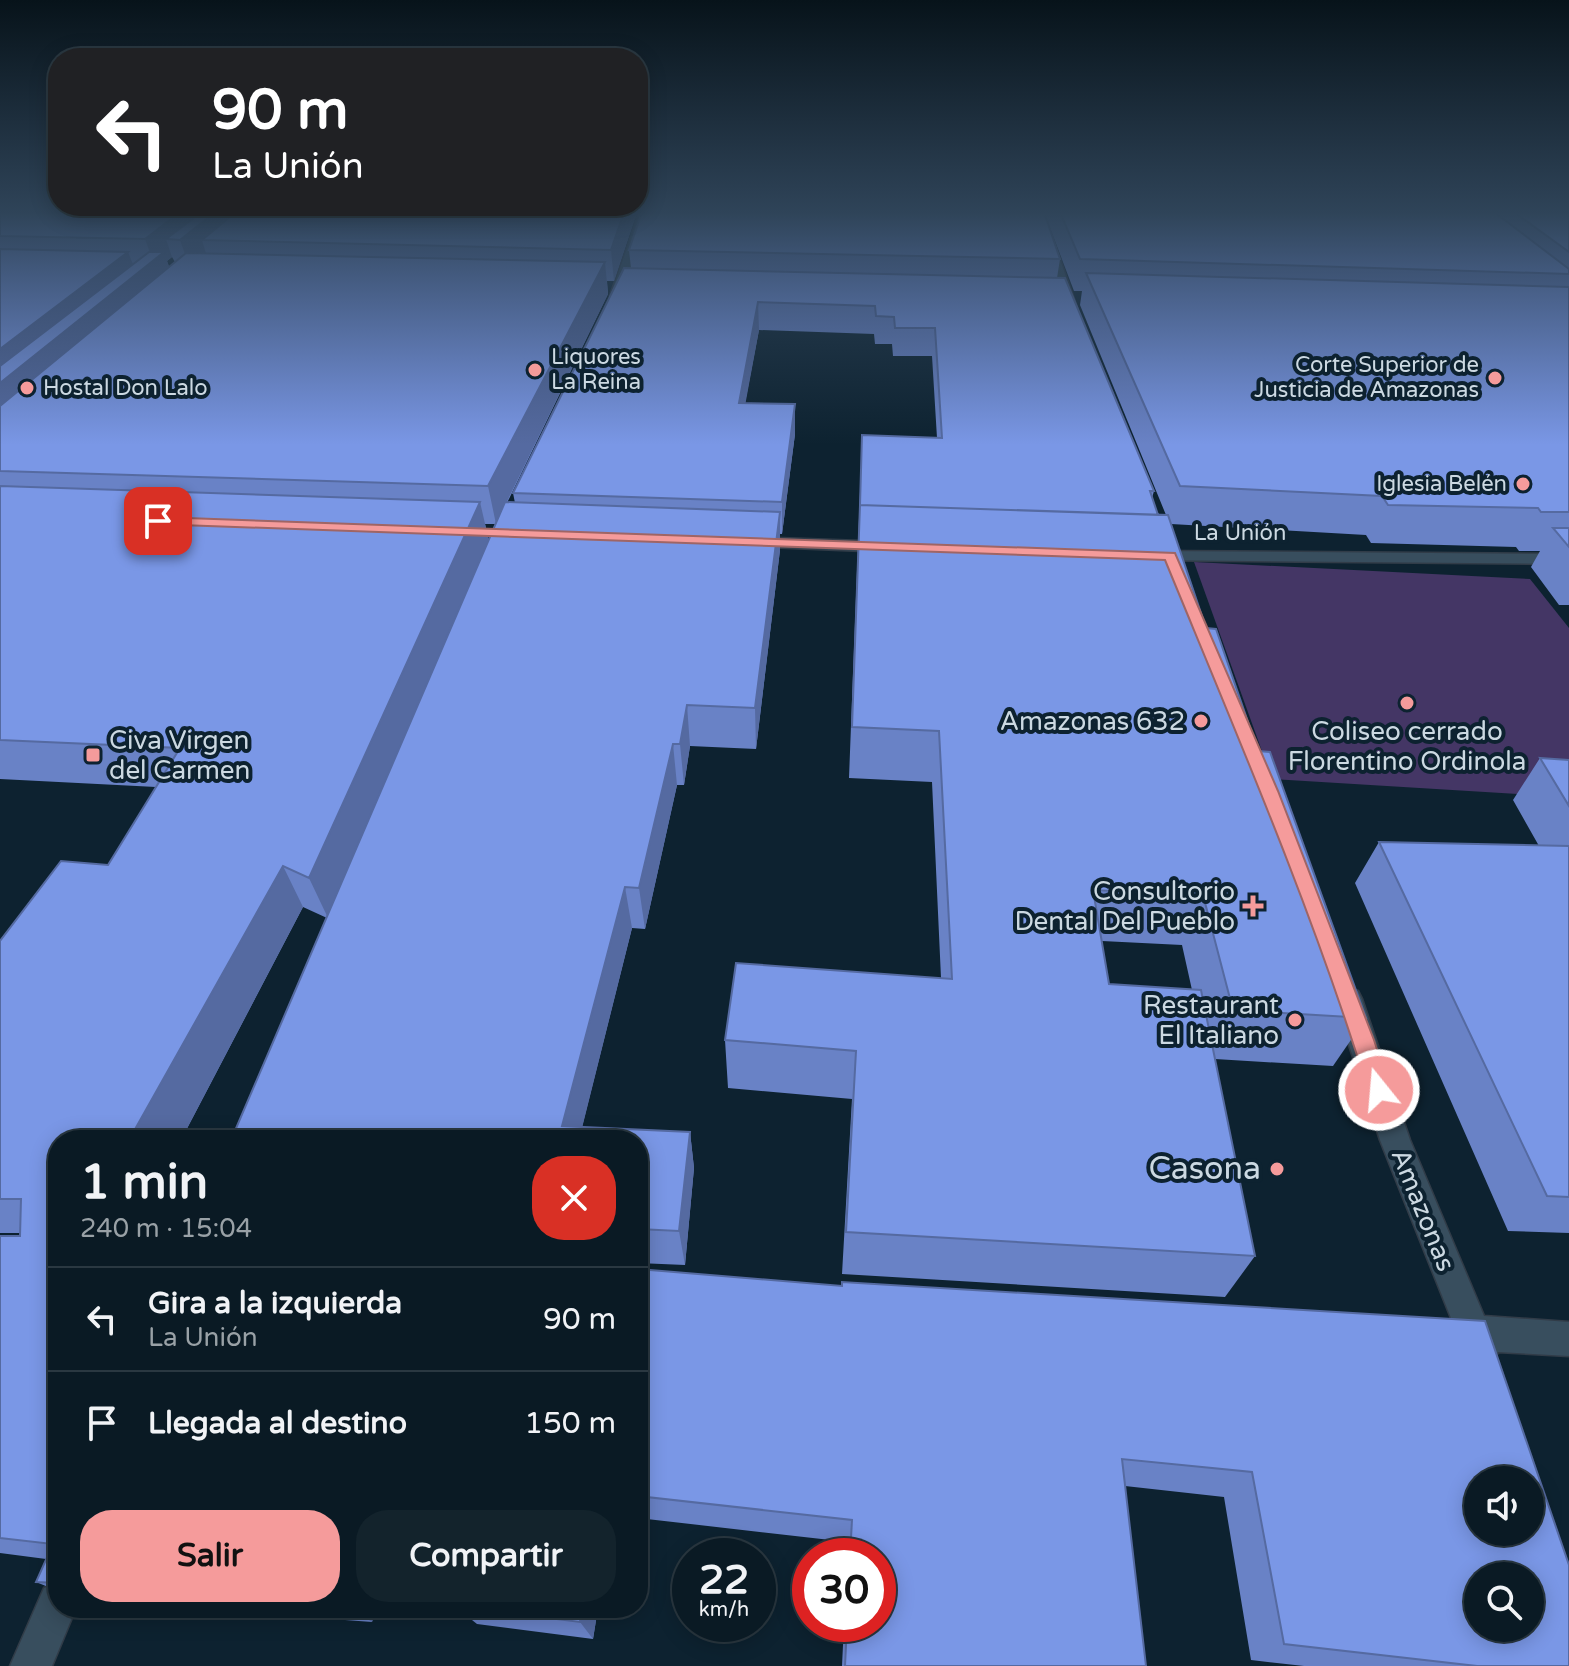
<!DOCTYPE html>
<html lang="es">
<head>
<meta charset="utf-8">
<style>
	body { margin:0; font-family:"Varela Round",sans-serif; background:#13232c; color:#f1f3f6; height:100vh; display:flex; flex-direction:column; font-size:30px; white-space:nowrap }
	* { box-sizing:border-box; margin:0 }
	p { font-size:26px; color:#99a1a6 }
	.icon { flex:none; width:44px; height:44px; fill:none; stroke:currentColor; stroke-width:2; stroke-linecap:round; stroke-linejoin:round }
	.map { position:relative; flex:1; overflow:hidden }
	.side { position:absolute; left:48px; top:1130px; width:600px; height:488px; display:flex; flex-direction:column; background:#0a1a24; border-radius:32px; box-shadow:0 4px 20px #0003,0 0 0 2px #2a3841 }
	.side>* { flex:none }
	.top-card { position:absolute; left:48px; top:48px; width:600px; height:168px; border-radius:32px; box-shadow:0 4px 20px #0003,0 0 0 2px #2a3841; background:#202124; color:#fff; overflow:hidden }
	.fabs { position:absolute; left:1464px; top:1466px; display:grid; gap:16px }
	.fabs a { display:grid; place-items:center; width:80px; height:80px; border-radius:50%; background:#0a1a24; box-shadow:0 4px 20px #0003,0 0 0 2px #2a3841; font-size:40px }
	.speed { position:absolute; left:672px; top:1538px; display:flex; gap:16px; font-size:40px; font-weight:700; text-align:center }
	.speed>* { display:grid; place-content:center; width:104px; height:104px; border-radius:50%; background:#0a1a24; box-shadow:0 4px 20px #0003,0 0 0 2px #2a3841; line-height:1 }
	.speed small { font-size:20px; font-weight:400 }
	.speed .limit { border:12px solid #d22; background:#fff; color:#111 }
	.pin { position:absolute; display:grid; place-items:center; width:68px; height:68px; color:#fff; margin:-34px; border-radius:16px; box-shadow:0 4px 12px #0006 }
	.me { position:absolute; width:88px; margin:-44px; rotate:343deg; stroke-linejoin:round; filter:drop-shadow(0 0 6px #0008) }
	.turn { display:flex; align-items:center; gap:28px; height:168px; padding:0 32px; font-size:36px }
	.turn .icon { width:104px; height:104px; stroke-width:2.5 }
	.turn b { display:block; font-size:56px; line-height:68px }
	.round { display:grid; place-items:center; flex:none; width:84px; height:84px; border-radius:32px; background:#13232c }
	.head { display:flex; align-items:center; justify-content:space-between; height:136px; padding:0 32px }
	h1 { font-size:48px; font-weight:700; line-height:60px }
	.primary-button { display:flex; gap:16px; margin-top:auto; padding:16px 32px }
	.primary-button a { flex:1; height:92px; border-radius:32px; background:#f59b9b; color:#111; font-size:32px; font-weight:700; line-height:92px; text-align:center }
	.primary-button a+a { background:#13232c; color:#f1f3f6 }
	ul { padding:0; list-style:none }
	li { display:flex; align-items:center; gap:24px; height:104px; padding:0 32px; border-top:2px solid #2a3841 }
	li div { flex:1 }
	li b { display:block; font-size:30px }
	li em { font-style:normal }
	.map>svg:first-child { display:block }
	.green { fill:#443665 }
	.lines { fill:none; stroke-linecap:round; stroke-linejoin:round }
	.minor-casing { stroke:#313c48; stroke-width:3 }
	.minor { fill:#384e5e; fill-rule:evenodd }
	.wall { fill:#6982c6; fill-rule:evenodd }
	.shaded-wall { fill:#556aa1 }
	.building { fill:#7a97e6; stroke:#556aa1; stroke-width:2; fill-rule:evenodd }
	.route { fill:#f59b9b; stroke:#9f6565; stroke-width:2 }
	.poi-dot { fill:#f59b9b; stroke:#0d2230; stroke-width:3 }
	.labels { text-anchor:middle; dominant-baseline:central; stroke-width:8; stroke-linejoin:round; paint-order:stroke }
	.far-poi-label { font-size:22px; fill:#ccd9e2; stroke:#0d2230; text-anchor:start }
	.far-street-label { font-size:22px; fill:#ccd9e2; stroke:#0d2230 }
	.poi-label { font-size:26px; fill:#ccd9e2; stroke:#0d2230; text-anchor:end }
	.street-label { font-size:26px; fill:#ccd9e2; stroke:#0d2230 }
	.near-poi-label { font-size:32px; fill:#ccd9e2; stroke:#0d2230; text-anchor:end }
</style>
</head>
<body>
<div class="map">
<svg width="1569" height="1666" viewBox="0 0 1569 1666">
	<rect width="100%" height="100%" fill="#0d2230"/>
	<path class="green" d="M1194 562 1530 579 1569 628V797L1272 779Z"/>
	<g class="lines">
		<g class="minor-casing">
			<path id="minor" d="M640 212H650L622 296 612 299 610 296Z
				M1033 212H1043L1077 308 1076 311 1065 308Z
				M750 537 889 542 898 547 889 552 744 546 741 542 744 538Z
				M1150 551 1569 554V564L1144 560 1141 556 1144 552Z
				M1348 988 1358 991 1362 999 1410 1140 1484 1316 1569 1322V1356L1498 1352 1493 1362 1481 1368 1469 1362 1463 1350 1448 1344 1443 1332 1451 1318 1380 1140 1334 999 1338 991Z
				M58 1582V1608H76L52 1666H10L44 1588Z"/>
		</g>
		<use href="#minor" class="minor"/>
	</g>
	<path class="wall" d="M0 212H637L614 281H607L608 294 507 503H515L513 493 631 268 629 250 1060 259 1057 278 1154 491 1152 498 1157 515H1166L1080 305 1082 291H1074L1044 212H1569V605H1559L1531 567 1540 551H1519L1516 547 1371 543 1366 535 1171 524 1206 628 1258 751 1366 1018 1333 1066 1215 1059 1255 1256 1225 1297 842 1274 852 1099 728 1088 725 1040 941 978 932 782 849 778 861 466 937 438 932 356H893L892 344H875L874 334 759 330 745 403 795 434 782 534H780V550L756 749 690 746 684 785H677L645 929 632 928 582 1127 690 1132 694 1168 685 1265 638 1263V1140H231L327 918 303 907 181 1140H58V1591L36 1582 46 1559 0 1553V1236H20V1233H0V941L108 865 156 787 0 779ZM172 257 175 262 169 267 167 261ZM485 524H496L489 541ZM1102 941 1182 945 1192 990 1109 984Z
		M1540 758 1569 760V1233L1508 1231 1355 883 1379 842 1539 846 1513 800Z
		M638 1269 842 1286 1485 1321 1569 1666H1304L1251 1660 1224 1497 1125 1486 1146 1666H842L844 1624H878V1556H847L848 1542 638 1518Z
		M182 1608H376L372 1622Z
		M457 1608H598L593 1639 477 1624Z"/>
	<path class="shaded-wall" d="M180 212H260L202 240 207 257 191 271 180 240 166 239 172 257 167 261 176 284 0 435V349L128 252 137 274 153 261 145 239Z
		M624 212H637L614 281 611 250Z
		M605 262 608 294 496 524 488 486Z
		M758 302 759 330 740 433 739 403Z
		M795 404V434L782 534V502Z
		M480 502 489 541 328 918 309 878Z
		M780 512V550L756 749 755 708Z
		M687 705 690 746 684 785 680 744Z
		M673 744 677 785 645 929 639 888Z
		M283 866 303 907 181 1140H129Z
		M625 887 632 928 579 1140 562 1126Z
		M690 1132 694 1168 685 1265 679 1231Z
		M351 1608H376L372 1622Z
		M582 1608H598L593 1639 580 1622Z"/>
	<path class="building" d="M0 212H180L145 239 0 236Z
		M202 212H215L180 240 166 239Z
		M236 212H624L611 250 202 240Z
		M642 212H1044L1060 259 629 250Z
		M1060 212H1494L1569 269V274L1080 259Z
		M1514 212H1569V252Z
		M0 249 128 252 0 349Z
		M149 252H164L0 383V366Z
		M186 253 605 262 488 486 0 471V406Z
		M624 268 1065 278 1154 491H1150L1158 515 860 505 862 435 942 438 935 328H895L894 317 876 316 875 306 758 302 739 403 795 404 782 502 513 493Z
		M1086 273 1569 287V512H1541L1538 508 1388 505 1382 496 1180 486Z
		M0 486 480 502 309 878 283 866 129 1140H58V1267L56 1270H58V1583L36 1582 53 1544 0 1538V1236H20L21 1199H0V941L61 861 108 865 180 748 0 740Z
		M505 502 780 512 755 708 687 705 680 744H673L639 888 625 887 562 1126 690 1132 679 1231 638 1229V1140H231Z
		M860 505 1168 515 1206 628 1216 629 1258 751 1270 752 1366 1018 1233 1010 1203 895 1093 890 1109 984 1201 990 1255 1256 846 1232 856 1051 725 1040 736 963 952 979 939 731 852 727Z
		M1553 528H1569V547Z
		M1540 758 1569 760V806Z
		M1379 842 1569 846V1197L1547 1196Z
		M638 1269 842 1286V1282L1485 1321 1569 1565V1666H1477L1284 1644 1252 1472 1122 1459 1146 1666H845L847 1624H878V1556H850L852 1520 638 1496ZM1478 1480H1530V1532H1478ZM1478 1576H1530V1628H1478Z
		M467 1608H582L580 1622Z"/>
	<linearGradient id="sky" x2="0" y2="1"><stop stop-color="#07131a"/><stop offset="0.48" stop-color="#2f4459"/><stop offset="1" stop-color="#2f4459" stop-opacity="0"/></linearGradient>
	<rect width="1569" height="445" fill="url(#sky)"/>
	<path class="route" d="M158 517 1175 553 1278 791 1374 1040 1390 1090 1387 1097 1379 1100 1371 1097 1368 1090C1312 909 1237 735 1165 560L153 524V518Z"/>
	<g class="poi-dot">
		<circle cx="535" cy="370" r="8"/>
		<circle cx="1495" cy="378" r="8"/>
		<circle cx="27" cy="388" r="8"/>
		<circle cx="1523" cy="484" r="8"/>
		<circle cx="1407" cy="703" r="8"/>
		<circle cx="1201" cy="721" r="8"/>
		<rect x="85" y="747" width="16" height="16" rx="4"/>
		<path d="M1249 894h8v8h8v8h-8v8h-8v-8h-8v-8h8z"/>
		<circle cx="1295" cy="1020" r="8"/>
		<circle cx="1277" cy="1169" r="8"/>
	</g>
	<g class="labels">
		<g class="far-poi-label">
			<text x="551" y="357">Liquores<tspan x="551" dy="25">La Reina</tspan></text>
			<text x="1479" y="365" text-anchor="end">Corte Superior de<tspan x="1479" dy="25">Justicia de Amazonas</tspan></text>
			<text x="43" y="388">Hostal Don Lalo</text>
			<text x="1507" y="484" text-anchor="end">Iglesia Belén</text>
		</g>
		<g class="far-street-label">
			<text x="1240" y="533">La Unión</text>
		</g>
		<g class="poi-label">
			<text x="1185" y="721">Amazonas 632</text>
			<text x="1407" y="731" text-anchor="middle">Coliseo cerrado<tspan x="1407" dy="30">Florentino Ordinola</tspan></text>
			<text x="109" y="740" text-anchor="start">Civa Virgen<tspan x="109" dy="30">del Carmen</tspan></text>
			<text x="1235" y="891">Consultorio<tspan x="1235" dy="30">Dental Del Pueblo</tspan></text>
			<text x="1279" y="1005">Restaurant<tspan x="1279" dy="30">El Italiano</tspan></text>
		</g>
		<g class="street-label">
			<text transform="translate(1423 1210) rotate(68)">Amazonas</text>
		</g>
		<g class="near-poi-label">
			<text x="1261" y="1169">Casona</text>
		</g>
	</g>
</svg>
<div class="fabs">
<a><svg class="icon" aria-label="sound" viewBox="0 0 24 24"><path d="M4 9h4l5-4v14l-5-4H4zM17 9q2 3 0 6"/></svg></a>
<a><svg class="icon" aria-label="search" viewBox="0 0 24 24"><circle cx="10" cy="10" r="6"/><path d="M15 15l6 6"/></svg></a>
</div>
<div class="speed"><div>22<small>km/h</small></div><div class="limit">30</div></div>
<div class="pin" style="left:158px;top:521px;background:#d93025"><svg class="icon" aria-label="arrive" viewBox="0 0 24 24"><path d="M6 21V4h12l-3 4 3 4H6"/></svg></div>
<svg class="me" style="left:1379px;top:1090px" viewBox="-20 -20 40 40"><circle r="17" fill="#f59b9b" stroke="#fff" stroke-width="3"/><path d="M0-11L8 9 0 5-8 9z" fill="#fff"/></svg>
<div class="top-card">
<div class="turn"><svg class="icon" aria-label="left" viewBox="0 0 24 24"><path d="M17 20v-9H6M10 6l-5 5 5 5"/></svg><div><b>90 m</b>La Unión</div></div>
</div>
<section class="side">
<div class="head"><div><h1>1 min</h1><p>240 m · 15:04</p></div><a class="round" style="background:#d93025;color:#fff"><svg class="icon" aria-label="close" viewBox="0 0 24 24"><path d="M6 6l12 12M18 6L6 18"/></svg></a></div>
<ul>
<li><svg class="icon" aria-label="left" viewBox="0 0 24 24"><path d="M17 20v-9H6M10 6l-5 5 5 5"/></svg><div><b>Gira a la izquierda</b><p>La Unión</p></div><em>90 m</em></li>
<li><svg class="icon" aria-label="arrive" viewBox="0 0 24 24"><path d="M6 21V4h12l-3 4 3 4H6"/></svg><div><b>Llegada al destino</b></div><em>150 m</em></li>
</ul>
<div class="primary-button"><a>Salir</a><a>Compartir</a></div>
</section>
</div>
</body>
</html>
